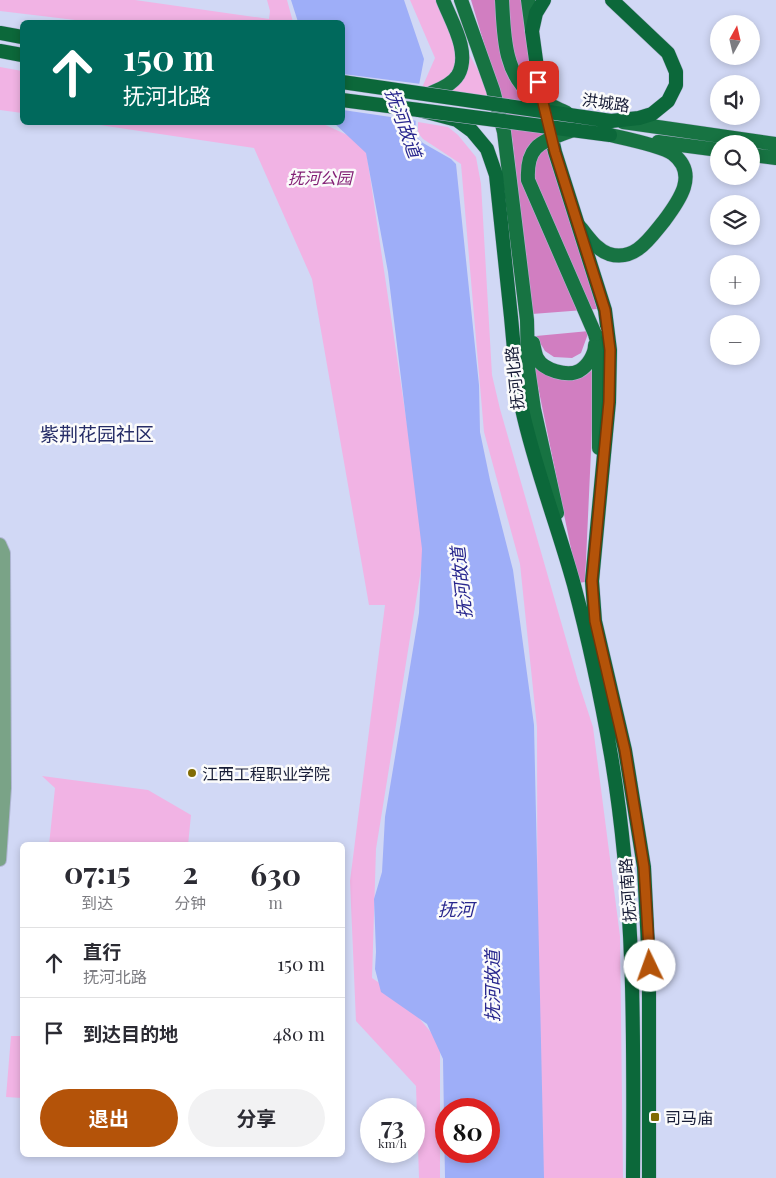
<!DOCTYPE html>
<html lang="zh">
<head>
<meta charset="utf-8">
<style>
	body { margin:0; font-family:"Playfair Display","Noto Sans SC",serif; background:#f2f2f3; color:#2b2b33; height:100vh; display:flex; flex-direction:column; font-size:19px; white-space:nowrap }
	* { box-sizing:border-box; margin:0 }
	p { font-size:16px; color:#7c7c81 }
	.icon { flex:none; width:28px; height:28px; fill:none; stroke:currentColor; stroke-width:2; stroke-linecap:round; stroke-linejoin:round }
	.map { position:relative; flex:1; overflow:hidden }
	.side { position:absolute; left:20px; top:842px; width:325px; height:315px; display:flex; flex-direction:column; background:#fff; border-radius:8px; box-shadow:0 2px 8px #0003 }
	.side>* { flex:none }
	.top-card { position:absolute; left:20px; top:20px; width:325px; height:105px; border-radius:8px; box-shadow:0 2px 8px #0003; background:#00695c; color:#fff; overflow:hidden }
	.needle { width:32px; rotate:8deg }
	.fabs { position:absolute; left:710px; top:15px; display:grid; gap:10px }
	.fabs a { display:grid; place-items:center; width:50px; height:50px; border-radius:50%; background:#fff; box-shadow:0 2px 8px #0003; font-size:25px }
	.speed { position:absolute; left:360px; top:1098px; display:flex; gap:10px; font-size:25px; font-weight:700; text-align:center }
	.speed>* { display:grid; place-content:center; width:65px; height:65px; border-radius:50%; background:#fff; box-shadow:0 2px 8px #0003; line-height:1 }
	.speed small { font-size:12px; font-weight:400 }
	.speed .limit { border:8px solid #d22; background:#fff; color:#111 }
	.pin { position:absolute; display:grid; place-items:center; width:42px; height:42px; color:#fff; margin:-21px; border-radius:10px; box-shadow:0 2px 8px #0006 }
	.me { position:absolute; width:55px; margin:-28px; rotate:357deg; stroke-linejoin:round; filter:drop-shadow(0 0 4px #0008) }
	.turn { display:flex; align-items:center; gap:18px; height:105px; padding:0 20px; font-size:22px }
	.turn .icon { width:65px; height:65px; stroke-width:2.5 }
	.turn b { display:block; font-size:35px; line-height:42px }
	.eta { display:flex; justify-content:space-evenly; align-items:center; height:85px; text-align:center }
	.eta b { font-size:30px; font-weight:700; line-height:35px }
	.action { display:flex; gap:10px; margin-top:auto; padding:10px 20px }
	.action a { flex:1; height:58px; border-radius:30px; background:#b45309; color:#fff; font-size:20px; font-weight:700; line-height:58px; text-align:center }
	.action a+a { background:#f2f2f3; color:#2b2b33 }
	ul { padding:0; list-style:none }
	li { display:flex; align-items:center; gap:15px; height:70px; padding:0 20px; border-top:1px solid #e1e1e2 }
	li div { flex:1 }
	li b { display:block; font-size:19px }
	li em { font-style:normal }
	.map>svg:first-child { display:block }
	.green { fill:#f1b3e4 }
	.forest { fill:#d17ec1 }
	.water { fill:#9eaef8; fill-rule:evenodd }
	.pier { fill:#d1d8f5 }
	.lines { fill:none; stroke-linecap:round; stroke-linejoin:round }
	.tertiary-casing { stroke:#b0b6d3; stroke-width:14 }
	.primary-casing { stroke:#b0b6d3; stroke-width:15 }
	.trunk-casing { stroke:#b0b6d3; stroke-width:15 }
	.tertiary { stroke:#7aa387; stroke-width:12 }
	.primary { stroke:#177342; stroke-width:14 }
	.trunk { stroke:#0c683a; stroke-width:14 }
	.primary-bridge-casing { stroke:#b0b6d3; stroke-width:15; stroke-linecap:butt }
	.trunk-bridge-casing { stroke:#b0b6d3; stroke-width:15; stroke-linecap:butt }
	.primary-bridge { stroke:#177342; stroke-width:14 }
	.trunk-bridge { stroke:#0c683a; stroke-width:14 }
	.route-casing { stroke:#753606; stroke-width:12 }
	.route { stroke:#b45309; stroke-width:9 }
	.poi-dot { fill:#816b04; stroke:#fbfbfb; stroke-width:2 }
	.labels { text-anchor:middle; dominant-baseline:central; stroke-width:5; stroke-linejoin:round; paint-order:stroke }
	.street-label { font-size:16px; fill:#171c36; stroke:#fbfbfb }
	.park-label { font-size:16px; font-style:italic; fill:#832075; stroke:#fbfbfb }
	.poi-label { font-size:16px; fill:#171c36; stroke:#fbfbfb; text-anchor:start }
	.water-label { font-size:18px; font-style:italic; fill:#28278e; stroke:#fbfbfb }
	.quarter-label { font-size:19px; fill:#262d67; stroke:#fbfbfb }
</style>
</head>
<body>
<div class="map">
<svg width="776" height="1178" viewBox="0 0 776 1178">
	<rect width="100%" height="100%" fill="#d1d8f5"/>
	<path class="green" d="M0 0H135L269 19 270 11 267 0H287L293 22H92L0 11Z
		M410 0H439L484 81 491 110 417 99 435 58Z
		M0 67 22 71V113L0 110Z
		M418 122 448 127 458 135 476 157 481 184 492 375 500 409 578 681 593 727 620 936 623 1178H538L537 727 520 564 484 432 461 164 423 139 418 133Z
		M86 123H321L365 143 425 545 376 849 372 978 403 999 440 1043V1178H419L416 1086 356 1021 350 881 385 605H369L312 279 254 148Z
		M42 776 148 790 191 815 188 845H49L55 788Z
		M11 1036H22V1098L6 1097Z"/>
	<path class="forest" d="M471 0H523L529 55 597 309 532 314 512 137Z
		M589 331 581 353 572 358 554 357 545 351 536 336Z
		M595 364 585 582 578 583 534 367 551 375Z"/>
	<path class="water" d="M291 0H404L424 59 415 106 416 133 418 138 423 143 451 159 456 164 479 385 480 432 490 480 513 570 534 725 544 1178H445L443 1059 427 1024 381 992 375 969 376 952 374 899 382 872 385 817 419 613 422 549 388 272 366 153 334 123 342 122V22H298ZM446 1109H489V1151H446Z"/>
	<path class="pier" d="M343 74 421 84 418 106V121L343 110Z"/>
	<g class="lines">
		<g class="tertiary-casing">
			<path id="tertiary" d="M0 544 4 553 5 788 0 860"/>
		</g>
		<g class="primary-casing">
			<path id="primary" d="M461 0 493 90 504 132 527 320 528 368 534 409 557 513
				M528 0 532 30
				M429 94C438 90 452 85 458 75 471 52 451 21 443 0
				M623 122 776 144
				M658 142 719 150
				M751 155 776 158
				M579 226C588 236 595 249 609 254 635 262 650 238 664 221 679 201 699 174 673 154 663 146 623 138 610 135
				M595 334 599 349V448
				M533 343C534 347 535 354 537 358 543 370 567 377 579 371 588 366 595 354 595 345"/>
		</g>
		<g class="trunk-casing">
			<path id="trunk" d="M544 0 536 13 532 31 539 82 555 152 605 310 610 350 609 402 592 581 595 621 625 750 644 867 649 966V1178
				M0 33 22 37
				M0 51 22 55
				M342 100 419 110 457 120 472 131 487 149 496 175C501 223 506 270 511 317 514 348 516 379 522 409 535 469 558 526 574 585 589 641 601 698 611 755 635 896 634 1035 633 1178
				M611 121 639 118 652 114 668 101 676 85V72L668 53 612 0"/>
		</g>
		<use href="#tertiary" class="tertiary"/>
		<use href="#primary" class="primary"/>
		<use href="#trunk" class="trunk"/>
		<g class="primary-bridge-casing">
			<path id="primary-bridge" d="M502 0C504 32 503 73 532 95 542 102 555 107 567 113
				M573 130C543 142 526 143 528 180L595 334"/>
		</g>
		<g class="trunk-bridge-casing">
			<path id="trunk-bridge" d="M342 82 611 121
				M419 110 610 135"/>
		</g>
		<use href="#primary-bridge" class="primary-bridge"/>
		<use href="#trunk-bridge" class="trunk-bridge"/>
	</g>
	<g class="lines">
		<g class="route-casing">
			<path id="route" d="M538 82 555 152 605 310 610 350 609 402 592 581 595 621 625 750 644 867 650 966"/>
		</g>
		<use href="#route" class="route"/>
	</g>
	<g class="poi-dot">
		<circle cx="192" cy="773" r="5"/>
		<rect x="650" y="1112" width="10" height="10" rx="2.5"/>
	</g>
	<g class="labels">
		<g class="street-label">
			<text transform="translate(606 102) rotate(8)">洪城路</text>
			<text transform="translate(514 378) rotate(-96)">抚河北路</text>
			<text transform="translate(627 890) rotate(-94)">抚河南路</text>
		</g>
		<g class="park-label">
			<text x="320" y="177">抚河公园</text>
		</g>
		<g class="poi-label">
			<text x="202" y="773">江西工程职业学院</text>
			<text x="665" y="1117">司马庙</text>
		</g>
		<g class="water-label">
			<text transform="translate(404 123) rotate(70)">抚河故道</text>
			<text transform="translate(461 583) rotate(-96)">抚河故道</text>
			<text x="456" y="909">抚河</text>
			<text transform="translate(492 986) rotate(-90)">抚河故道</text>
		</g>
		<g class="quarter-label">
			<text x="97" y="433">紫荆花园社区</text>
		</g>
	</g>
</svg>
<div class="fabs">
<a><svg class="needle" viewBox="-14 -14 28 28"><path d="M0-13l5 13h-10z" fill="#e53935"/><path d="M0 13l5-13h-10z" fill="#7c7c81"/></svg></a>
<a><svg class="icon" aria-label="sound" viewBox="0 0 24 24"><path d="M4 9h4l5-4v14l-5-4H4zM17 9q2 3 0 6"/></svg></a>
<a><svg class="icon" aria-label="search" viewBox="0 0 24 24"><circle cx="10" cy="10" r="6"/><path d="M15 15l6 6"/></svg></a>
<a><svg class="icon" aria-label="layers" viewBox="0 0 24 24"><path d="M12 4l9 5-9 5-9-5zM3 14l9 5 9-5"/></svg></a>
<a>+</a>
<a>−</a>
</div>
<div class="speed"><div>73<small>km/h</small></div><div class="limit">80</div></div>
<div class="pin" style="left:538px;top:82px;background:#d93025"><svg class="icon" aria-label="arrive" viewBox="0 0 24 24"><path d="M6 21V4h12l-3 4 3 4H6"/></svg></div>
<svg class="me" style="left:650px;top:966px" viewBox="-20 -20 40 40"><circle r="19" fill="#fff"/><path d="M0-13L10 11 0 6-10 11z" fill="#b45309"/></svg>
<div class="top-card">
<div class="turn"><svg class="icon" aria-label="ahead" viewBox="0 0 24 24"><path d="M12 20V5M6 11l6-6 6 6"/></svg><div><b>150 m</b>抚河北路</div></div>
</div>
<section class="side">
<div class="eta">
<div><b>07:15</b><p>到达</p></div>
<div><b>2</b><p>分钟</p></div>
<div><b>630</b><p>m</p></div>
</div>
<ul>
<li><svg class="icon" aria-label="ahead" viewBox="0 0 24 24"><path d="M12 20V5M6 11l6-6 6 6"/></svg><div><b>直行</b><p>抚河北路</p></div><em>150 m</em></li>
<li><svg class="icon" aria-label="arrive" viewBox="0 0 24 24"><path d="M6 21V4h12l-3 4 3 4H6"/></svg><div><b>到达目的地</b></div><em>480 m</em></li>
</ul>
<div class="action"><a>退出</a><a>分享</a></div>
</section>
</div>
</body>
</html>
